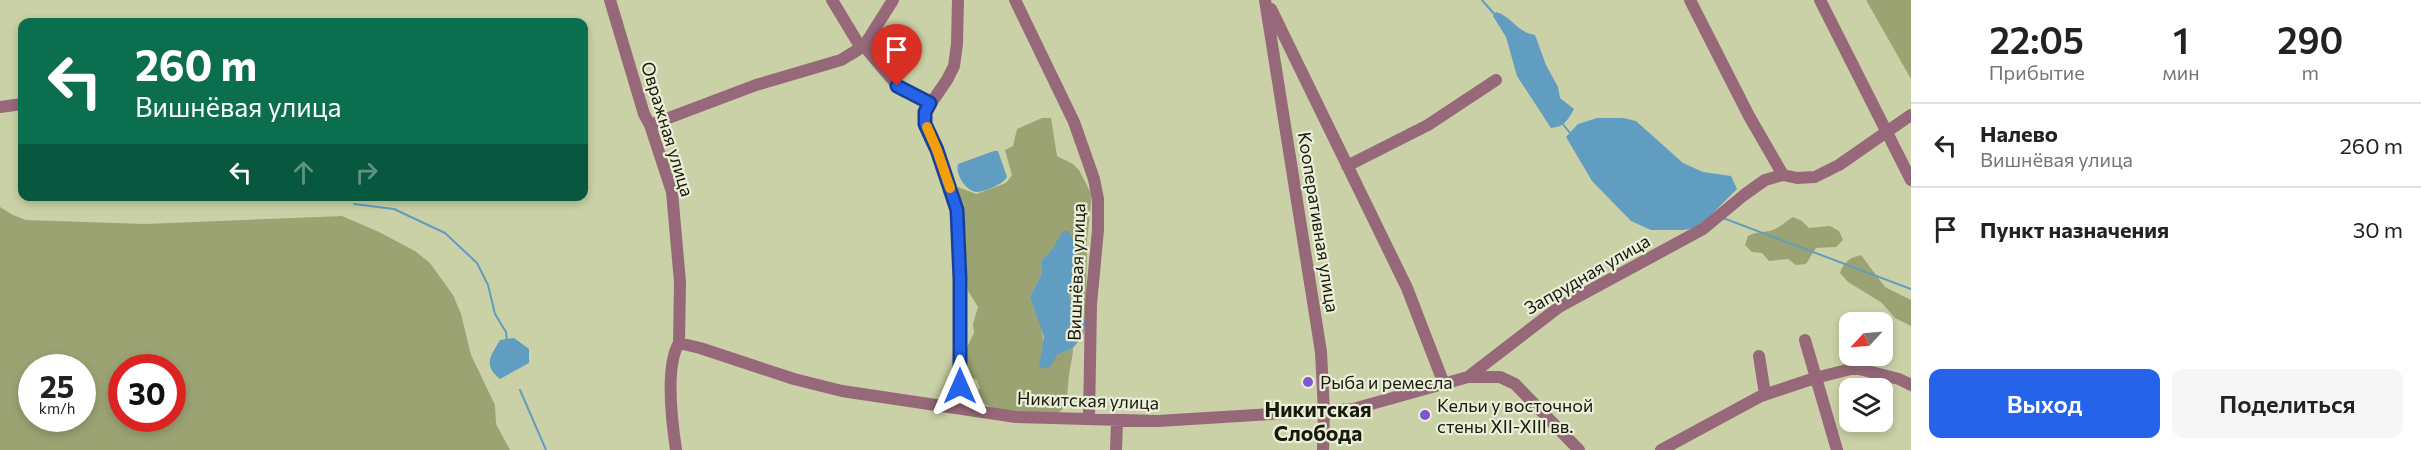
<!DOCTYPE html>
<html lang="ru">
<head>
<meta charset="utf-8">
<style>
	body { margin:0; font-family:Commissioner,sans-serif; background:#f6f6f6; color:#222; height:100vh; display:flex; flex-direction:column; font-size:22px; white-space:nowrap }
	* { box-sizing:border-box; margin:0 }
	p { font-size:20px; color:#767676 }
	.icon { flex:none; width:33px; height:33px; fill:none; stroke:currentColor; stroke-width:2; stroke-linecap:round; stroke-linejoin:round }
	.map { position:relative; flex:1; overflow:hidden }
	.panel { display:flex; flex-direction:column; background:#fff; width:510px }
	.panel>* { flex:none }
	.hud { position:absolute; left:18px; top:18px; width:570px; height:183px; border-radius:12px; box-shadow:0 3px 9px #0003; background:#0b6e4f; color:#fff; overflow:hidden }
	.needle { width:39px; rotate:244deg }
	.tools { position:absolute; left:1839px; top:312px; display:grid; gap:12px }
	.tools a { display:grid; place-items:center; width:54px; height:54px; border-radius:12px; background:#fff; box-shadow:0 3px 9px #0003; font-size:30px }
	.speed { position:absolute; left:18px; top:354px; display:flex; gap:12px; font-size:30px; font-weight:700; text-align:center }
	.speed>* { display:grid; place-content:center; width:78px; height:78px; border-radius:50%; background:#fff; box-shadow:0 3px 9px #0003; line-height:1 }
	.speed small { font-size:15px; font-weight:400 }
	.speed .limit { border:9px solid #d22; background:#fff; color:#111 }
	.pin { position:absolute; display:grid; place-items:center; width:51px; height:51px; color:#fff; margin:-62px -26px; border-radius:50% 50% 50% 0; rotate:-45deg; box-shadow:0 0 6px #0007 }
	.pin .icon { rotate:45deg }
	.me { position:absolute; width:66px; margin:-33px; rotate:0deg; stroke-linejoin:round; filter:drop-shadow(0 0 4px #0008) }
	.turn { display:flex; align-items:center; gap:21px; height:126px; padding:0 18px; font-size:27px }
	.turn .icon { width:78px; height:78px; stroke-width:2.5 }
	.turn b { display:block; font-size:42px; line-height:51px }
	.lanes { display:flex; align-items:center; height:57px; padding:0 18px; background:#0003; justify-content:center; gap:30px; direction:ltr }
	.lanes .off { opacity:.35 }
	.eta { display:flex; justify-content:space-evenly; align-items:center; height:102px; text-align:center }
	.eta b { font-size:36px; font-weight:600; line-height:42px }
	.button { display:flex; gap:12px; margin-top:auto; padding:12px 18px }
	.button a { flex:1; height:69px; border-radius:12px; background:#2563eb; color:#fff; font-size:24px; font-weight:600; line-height:69px; text-align:center }
	.button a+a { background:#f6f6f6; color:#222 }
	ul { padding:0; list-style:none }
	li { display:flex; align-items:center; gap:18px; height:84px; padding:0 18px; border-top:2px solid #e0e0e0 }
	li div { flex:1 }
	li b { display:block; font-size:22px }
	li em { font-style:normal }
	main { display:flex; flex:1; min-height:0 }
	.map>svg:first-child { display:block }
	.green { fill:#9ba373; fill-rule:evenodd }
	.water { fill:#619dc1 }
	.lines { fill:none; stroke-linecap:round; stroke-linejoin:round }
	.stream { stroke:#619dc1; stroke-width:2 }
	.minor { stroke:#966879; stroke-width:12 }
	.route-casing { stroke:#184099; stroke-width:15 }
	.route { stroke:#2563eb; stroke-width:10 }
	.slow { stroke:#f59e0b; stroke-width:10 }
	.poi-dot { fill:#7f56d0; stroke:#ebefda; stroke-width:2 }
	.labels { text-anchor:middle; dominant-baseline:central; stroke-width:4.5; stroke-linejoin:round; paint-order:stroke }
	.street-label { font-size:18px; fill:#171909; stroke:#ebefda }
	.poi-label { font-size:18px; fill:#171909; stroke:#ebefda; text-anchor:start }
	.quarter-label { font-size:21px; font-weight:bold; fill:#171909; stroke:#ebefda }
</style>
</head>
<body>
<main>
<div class="map">
<svg width="1911" height="450" viewBox="0 0 1911 450">
	<rect width="100%" height="100%" fill="#cad1a6"/>
	<path class="green" d="M1866 0H1911V79Z
		M1042 118H1051L1057 156 1073 164 1079 170 1092 195 1087 240 1086 322 1069 298 1075 274 1051 252 1041 261 1042 273 1030 297 1039 319 1044 342 1057 355 1073 348C1073 358 1070 366 1069 376 1067 390 1069 407 1056 415 1030 413 993 418 975 395L980 388 977 380 969 376 966 349 974 333 973 324 978 307 968 291 964 220 956 194 958 187 976 194 1006 183 1012 175 1005 150 1013 146 1017 129Z
		M0 207 13 215 26 220 145 224 342 216 379 232 415 251 430 263 453 295 461 314 471 355 495 405 496 424 510 450H0ZM32 368H82V418H32ZM122 368H172V418H122Z
		M1793 217 1802 221 1809 228 1830 226 1839 231 1843 240 1836 247 1816 248 1806 264 1796 265 1788 259 1769 261 1762 253 1752 252 1745 245 1748 236C1759 230 1767 234 1777 228 1783 225 1787 220 1793 217Z
		M1861 255 1885 287 1911 300V326L1895 318 1882 303 1848 282 1840 273C1844 262 1849 258 1861 255Z"/>
	<path class="water" d="M1496 12C1513 17 1516 32 1535 35L1546 65 1558 87 1560 98 1574 109C1568 120 1564 127 1551 128L1517 76 1506 37 1493 16Z
		M1597 118H1623L1636 121 1683 163 1703 172 1731 176 1737 189 1699 227 1684 230H1651L1631 221 1592 181 1566 137 1578 124Z
		M994 151H998L1007 177C1003 184 986 191 978 192 966 192 955 174 958 164Z
		M1063 231H1069L1077 251 1069 298 1086 322 1083 336 1073 348 1057 355 1051 366 1044 369 1039 367 1044 337 1030 297 1042 273 1041 261 1051 251Z
		M514 338 529 349V363L500 379C483 365 490 357 500 340Z"/>
	<g class="lines">
		<path class="stream" d="M1482 0 1496 16
			M1562 123 1570 133
			M354 204 394 209 445 233 477 263 488 285 495 314 506 332 507 341
			M1723 218 1911 289
			M520 390 546 450"/>
		<path class="minor" d="M610 0 644 114 650 125 672 192 680 282 679 343C665 366 672 423 676 450
			M832 0 861 48
			M958 0 957 44 954 66 947 80 925 112V124L937 150 957 210 960 279V407
			M1015 0 1074 122 1094 179 1098 199V230L1091 304 1089 419
			M1265 0 1321 352 1324 412 1323 450
			M1690 0 1749 116 1783 175
			M1820 0 1911 180
			M1271 9 1407 288 1444 384
			M864 46 897 85 930 103
			M0 107 22 104
			M650 125 756 85 841 60 864 46 893 0
			M1347 166 1428 125 1496 80
			M1805 340 1837 450
			M679 343 700 348 794 379 842 391 1016 417 1158 421 1353 409 1468 377 1559 307 1703 229 1744 195 1765 180 1783 175 1797 178 1815 177 1839 165 1911 115
			M1759 356 1765 394
			M1469 377H1500L1515 384 1579 450
			M1116 450 1117 420
			M1661 450 1761 396 1815 378 1855 368 1899 379 1911 385"/>
	</g>
	<g class="lines">
		<g class="route-casing">
			<path id="route" d="M897 86 930 103 925 112V124L937 150 957 210 960 279V386"/>
		</g>
		<use href="#route" class="route"/>
		<path class="slow" d="M927 127 937 150 950 188"/>
	</g>
	<g class="poi-dot">
		<circle cx="1308" cy="382" r="6"/>
		<circle cx="1425" cy="415" r="6"/>
	</g>
	<g class="labels">
		<g class="street-label">
			<text transform="translate(668 129) rotate(73)">Овражная улица</text>
			<text transform="translate(1319 222) rotate(81)">Кооперативная улица</text>
			<text transform="translate(1076 272) rotate(-88)">Вишнёвая улица</text>
			<text transform="translate(1587 274) rotate(-30)">Запрудная улица</text>
			<text transform="translate(1088 400) rotate(2)">Никитская улица</text>
		</g>
		<g class="poi-label">
			<text x="1320" y="382">Рыба и ремесла</text>
			<text x="1437" y="405">Кельи у восточной<tspan x="1437" dy="21">стены XII-XIII вв.</tspan></text>
		</g>
		<g class="quarter-label">
			<text x="1318" y="408">Никитская<tspan x="1318" dy="24">Слобода</tspan></text>
		</g>
	</g>
</svg>
<div class="tools">
<a><svg class="needle" viewBox="-14 -14 28 28"><path d="M0-13l5 13h-10z" fill="#e53935"/><path d="M0 13l5-13h-10z" fill="#767676"/></svg></a>
<a><svg class="icon" aria-label="layers" viewBox="0 0 24 24"><path d="M12 4l9 5-9 5-9-5zM3 14l9 5 9-5"/></svg></a>
</div>
<div class="speed"><div>25<small>km/h</small></div><div class="limit">30</div></div>
<div class="pin" style="left:897px;top:86px;background:#d93025"><svg class="icon" aria-label="arrive" viewBox="0 0 24 24"><path d="M6 21V4h12l-3 4 3 4H6"/></svg></div>
<svg class="me" style="left:960px;top:386px" viewBox="-20 -20 40 40"><path d="M0-17L14 15 0 8-14 15z" fill="#2563eb" stroke="#fff" stroke-width="4"/></svg>
<div class="hud">
<div class="turn"><svg class="icon" aria-label="left" viewBox="0 0 24 24"><path d="M17 20v-9H6M10 6l-5 5 5 5"/></svg><div><b>260 m</b>Вишнёвая улица</div></div>
<div class="lanes"><svg class="icon" aria-label="left" viewBox="0 0 24 24"><path d="M17 20v-9H6M10 6l-5 5 5 5"/></svg><svg class="icon off" aria-label="ahead" viewBox="0 0 24 24"><path d="M12 20V5M6 11l6-6 6 6"/></svg><svg class="icon off" aria-label="right" viewBox="0 0 24 24"><path d="M7 20v-9h11M14 6l5 5-5 5"/></svg></div>
</div>
</div>
<section class="panel">
<div class="eta">
<div><b>22:05</b><p>Прибытие</p></div>
<div><b>1</b><p>мин</p></div>
<div><b>290</b><p>m</p></div>
</div>
<ul>
<li><svg class="icon" aria-label="left" viewBox="0 0 24 24"><path d="M17 20v-9H6M10 6l-5 5 5 5"/></svg><div><b>Налево</b><p>Вишнёвая улица</p></div><em>260 m</em></li>
<li><svg class="icon" aria-label="arrive" viewBox="0 0 24 24"><path d="M6 21V4h12l-3 4 3 4H6"/></svg><div><b>Пункт назначения</b></div><em>30 m</em></li>
</ul>
<div class="button"><a>Выход</a><a>Поделиться</a></div>
</section>
</main>
</body>
</html>
